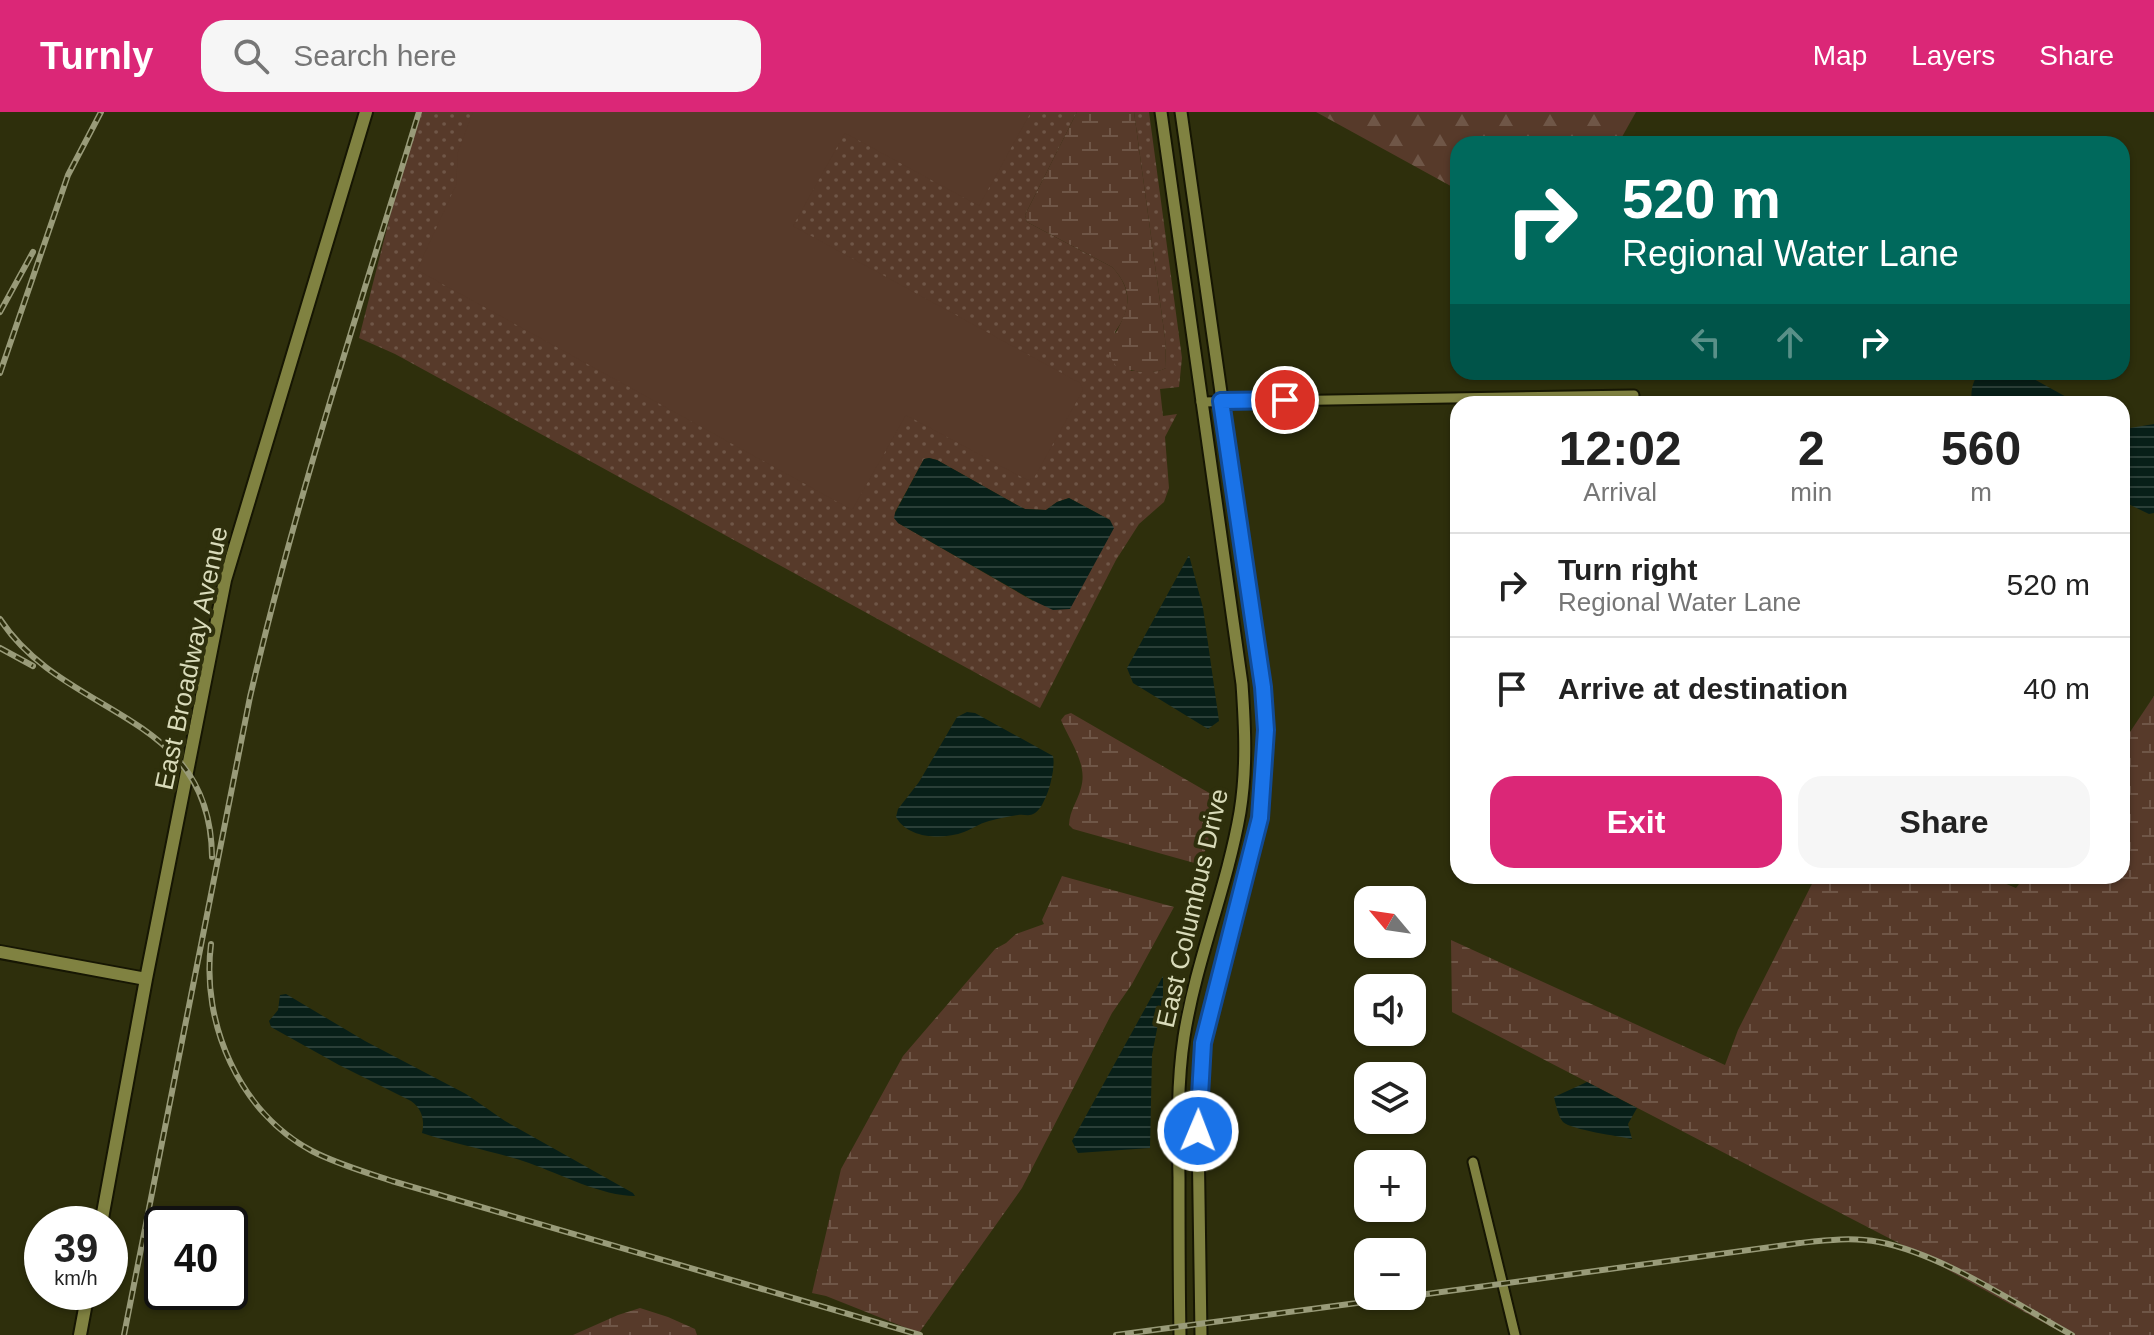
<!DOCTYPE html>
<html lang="en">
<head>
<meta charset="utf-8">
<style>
	body { margin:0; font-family:Arial,sans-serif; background:#f6f6f6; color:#222; height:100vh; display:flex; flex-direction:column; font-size:30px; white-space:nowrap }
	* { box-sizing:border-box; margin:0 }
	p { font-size:26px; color:#767676 }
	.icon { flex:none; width:44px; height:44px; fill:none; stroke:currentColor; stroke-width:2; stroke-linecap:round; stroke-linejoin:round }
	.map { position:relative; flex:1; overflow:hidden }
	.details { position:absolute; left:1450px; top:284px; width:680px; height:488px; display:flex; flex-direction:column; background:#fff; border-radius:24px; box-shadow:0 2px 6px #0004 }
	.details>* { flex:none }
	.top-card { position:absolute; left:1450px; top:24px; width:680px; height:244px; border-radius:24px; box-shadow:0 2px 6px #0004; background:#00695c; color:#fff; overflow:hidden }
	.needle { width:52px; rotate:299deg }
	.fabs { position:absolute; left:1354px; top:774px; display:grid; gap:16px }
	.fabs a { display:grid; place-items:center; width:72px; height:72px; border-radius:16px; background:#fff; box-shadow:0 2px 6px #0004; font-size:40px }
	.speed { position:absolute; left:24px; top:1094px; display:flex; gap:16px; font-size:40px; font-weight:700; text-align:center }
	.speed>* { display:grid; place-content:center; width:104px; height:104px; border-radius:50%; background:#fff; box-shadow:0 2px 6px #0004; line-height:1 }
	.speed small { font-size:20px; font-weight:400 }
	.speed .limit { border:4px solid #111; border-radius:12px; background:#fff; color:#111 }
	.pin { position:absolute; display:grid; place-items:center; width:68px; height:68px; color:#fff; margin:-34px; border:4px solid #fff; border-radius:50%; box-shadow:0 2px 8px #0007 }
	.me { position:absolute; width:88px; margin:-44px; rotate:1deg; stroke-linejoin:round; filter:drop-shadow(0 0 6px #0008) }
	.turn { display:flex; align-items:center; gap:28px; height:168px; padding:0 40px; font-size:36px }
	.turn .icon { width:104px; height:104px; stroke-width:2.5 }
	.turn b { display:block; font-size:56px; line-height:68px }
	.lanes { display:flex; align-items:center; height:76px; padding:0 40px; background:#0003; justify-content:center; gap:40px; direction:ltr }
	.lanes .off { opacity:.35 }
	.eta { display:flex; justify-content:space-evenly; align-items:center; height:136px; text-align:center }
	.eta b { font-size:48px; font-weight:700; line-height:56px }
	.action { display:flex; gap:16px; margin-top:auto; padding:16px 40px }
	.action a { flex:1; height:92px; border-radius:24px; background:#db2777; color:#fff; font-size:32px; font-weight:700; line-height:92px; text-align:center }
	.action a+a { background:#f6f6f6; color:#222 }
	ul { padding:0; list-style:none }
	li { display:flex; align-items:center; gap:24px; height:104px; padding:0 40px; border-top:2px solid #e0e0e0 }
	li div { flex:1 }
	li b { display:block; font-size:30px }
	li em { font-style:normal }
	header { display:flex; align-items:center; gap:48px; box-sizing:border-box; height:112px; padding:0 40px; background:#db2777; color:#fff }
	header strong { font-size:38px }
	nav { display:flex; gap:44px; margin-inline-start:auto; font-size:28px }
	.search { width:560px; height:72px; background:#f6f6f6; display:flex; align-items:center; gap:20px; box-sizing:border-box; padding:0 28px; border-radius:24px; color:#767676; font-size:30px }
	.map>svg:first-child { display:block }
	.grass { fill:url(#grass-dots); fill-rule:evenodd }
	.forest { fill:url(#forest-firs) }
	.wetland { fill:url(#wetland-marsh) }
	.pitch { fill:#573a2a }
	.water { fill:url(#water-rules) }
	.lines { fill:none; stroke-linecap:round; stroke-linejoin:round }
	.minor-casing { stroke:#161603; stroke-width:13 }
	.tertiary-casing { stroke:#161603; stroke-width:15 }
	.secondary-casing { stroke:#161603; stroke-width:16 }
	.minor { stroke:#808241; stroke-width:9 }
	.tertiary { stroke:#808241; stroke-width:11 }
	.secondary { stroke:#808241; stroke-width:12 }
	.rail-casing { stroke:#999b79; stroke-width:6 }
	.rail { stroke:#2e2f0c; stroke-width:3; stroke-dasharray:9; stroke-linecap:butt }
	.route-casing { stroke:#114b97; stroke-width:20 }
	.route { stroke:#1a73e8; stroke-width:14 }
	.labels { text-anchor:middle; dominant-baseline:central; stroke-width:8; stroke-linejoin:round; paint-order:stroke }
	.street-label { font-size:26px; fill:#d9dbba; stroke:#2e2f0c }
</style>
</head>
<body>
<header>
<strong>Turnly</strong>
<div class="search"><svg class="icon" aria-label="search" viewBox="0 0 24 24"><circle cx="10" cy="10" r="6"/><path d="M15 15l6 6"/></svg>Search here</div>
<nav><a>Map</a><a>Layers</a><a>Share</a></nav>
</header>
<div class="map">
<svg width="2154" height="1223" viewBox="0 0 2154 1223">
	<defs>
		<pattern id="grass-dots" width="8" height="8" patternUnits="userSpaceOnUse" patternTransform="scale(2)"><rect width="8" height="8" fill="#573a2a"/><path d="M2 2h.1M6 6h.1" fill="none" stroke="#6f5647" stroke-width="1.8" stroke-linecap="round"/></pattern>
		<pattern id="forest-firs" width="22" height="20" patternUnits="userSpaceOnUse" patternTransform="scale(2)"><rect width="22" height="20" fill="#573a2a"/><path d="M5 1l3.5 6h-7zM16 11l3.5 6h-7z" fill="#6f5647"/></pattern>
		<pattern id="wetland-marsh" width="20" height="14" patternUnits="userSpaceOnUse" patternTransform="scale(2)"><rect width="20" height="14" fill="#573a2a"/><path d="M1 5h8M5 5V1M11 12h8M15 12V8" fill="none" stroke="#6f5647"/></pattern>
		<pattern id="water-rules" width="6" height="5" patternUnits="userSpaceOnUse" patternTransform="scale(2)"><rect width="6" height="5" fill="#081f18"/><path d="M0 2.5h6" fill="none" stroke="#2b3f38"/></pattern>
	</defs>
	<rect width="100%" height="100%" fill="#2e2f0c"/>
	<path class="grass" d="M420 0H1077L1025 103 1027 110 1112 155C1132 176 1132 197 1115 220L1131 259C1142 259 1156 262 1166 256L1165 226 1134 0H1149L1182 246 1179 275 1160 277 1163 304 1177 302 1165 325 1169 376 1164 390 1139 412 1116 448 1040 596 395 242 359 226 398 73ZM929 346 937 348 1017 393 1025 397 1046 398 1057 390 1069 386 1110 408 1033 489 898 411 895 400 924 347Z"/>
	<path class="forest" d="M1316 0H1636L1618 32H1458V78Z"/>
	<path class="wetland" d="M1077 0H1134L1165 226 1166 256C1151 264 1132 259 1116 254L1107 240C1120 207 1143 188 1112 155L1027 110 1025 103Z
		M2154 584V1223H2066L1910 1137 1452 900 1451 828 1725 953 1738 918 1816 764H1987L2016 776 2025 764H2122V632Z
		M1071 601 1211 682 1208 733 1198 752 1073 717 1069 713C1070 697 1077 691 1081 676 1088 652 1070 630 1061 608L1065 603Z
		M1062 764 1174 795 1132 872 1112 901 1022 1076 919 1221 826 1184 812 1181 841 1057 903 944 995 837 1006 831 1016 822 1044 812 1042 808Z
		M640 1196 668 1205 695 1217 697 1223H573L618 1203Z"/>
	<path class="pitch" d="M473 0H1031L979 94 845 21 793 114 1080 271 1083 278 1034 366 1027 368 906 303 852 398 417 158 456 73 458 40Z"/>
	<path class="water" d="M1980 260H2021L2079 292H1973C1969 282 1973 267 1980 260Z
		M2122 312 2130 316 2154 312V401L2149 402 2122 389Z
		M929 346 937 348 1017 393 1025 397 1046 398 1057 390 1069 386 1110 408 1114 416 1070 497 1053 498 1034 489 898 411 894 406 895 401 924 347Z
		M1189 443 1203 496 1219 609 1208 617 1133 571 1127 556Z
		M967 600 975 601 1053 644C1056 657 1047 693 1035 701 1029 705 1025 702 1018 703 1010 704 1001 706 993 708 982 710 974 716 964 720 943 728 908 727 896 705L898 697 919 670 957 605Z
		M1163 864V886L1152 943 1150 1036 1078 1041 1072 1029Z
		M286 882 365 929 466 982 505 1009 633 1081 635 1084C602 1084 560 1062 529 1051 494 1039 457 1033 422 1021 425 1008 422 997 411 989L339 953 271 915 269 909 278 898 280 883Z
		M1587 970 1637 996 1628 1012 1632 1027C1618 1024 1572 1018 1563 1010 1558 1004 1556 993 1554 985Z"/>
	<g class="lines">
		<g class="minor-casing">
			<path id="minor" d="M1201 290 1634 283
				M1473 1050 1515 1223"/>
		</g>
		<g class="tertiary-casing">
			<path id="tertiary" d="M1161 0 1242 572C1245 615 1247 657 1240 700 1227 776 1196 848 1184 925 1177 971 1178 1018 1179 1065 1179 1117 1179 1170 1180 1223
				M1181 0 1263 575 1266 618 1260 706 1203 931 1198 1019 1201 1223"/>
		</g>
		<g class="secondary-casing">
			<path id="secondary" d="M0 840 146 867
				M101 1112 146 867 225 468 366 0
				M80 1223 88 1180"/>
		</g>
		<use href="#minor" class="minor"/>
		<use href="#tertiary" class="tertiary"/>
		<use href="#secondary" class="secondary"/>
		<g class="rail-casing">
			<path id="rail" d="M0 200 33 140
				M0 261 68 63 101 0
				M0 507C65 607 211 598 212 745
				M0 536 33 554
				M211 832C201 911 239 1000 312 1039 337 1052 365 1060 392 1069L920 1223
				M1412 1184 1800 1131C1827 1128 1853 1125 1879 1130 1942 1142 2016 1192 2072 1223
				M124 1223 250 585C296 387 360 194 419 0
				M1116 1223 1410 1184"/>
		</g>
		<use href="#rail" class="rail"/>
	</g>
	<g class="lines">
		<g class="route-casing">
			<path id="route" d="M1198 1019 1203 931 1260 706 1266 618 1263 575 1221 289 1285 288"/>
		</g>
		<use href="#route" class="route"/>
	</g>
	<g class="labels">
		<g class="street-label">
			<text transform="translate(191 546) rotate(-78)">East Broadway Avenue</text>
			<text transform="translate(1192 796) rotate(-77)">East Columbus Drive</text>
		</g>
	</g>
</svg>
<div class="fabs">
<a><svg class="needle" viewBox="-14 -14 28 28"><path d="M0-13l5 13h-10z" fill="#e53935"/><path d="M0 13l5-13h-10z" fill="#767676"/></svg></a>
<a><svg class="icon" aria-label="sound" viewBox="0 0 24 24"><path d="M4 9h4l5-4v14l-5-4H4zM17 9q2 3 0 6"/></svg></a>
<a><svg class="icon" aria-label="layers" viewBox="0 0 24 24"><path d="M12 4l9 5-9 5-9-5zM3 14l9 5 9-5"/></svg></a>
<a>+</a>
<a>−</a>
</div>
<div class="speed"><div>39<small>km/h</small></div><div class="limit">40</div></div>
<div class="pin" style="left:1285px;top:288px;background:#d93025"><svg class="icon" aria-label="arrive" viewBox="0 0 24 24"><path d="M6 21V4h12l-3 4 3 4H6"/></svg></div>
<svg class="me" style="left:1198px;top:1019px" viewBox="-20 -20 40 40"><circle r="17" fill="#1a73e8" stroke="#fff" stroke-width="3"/><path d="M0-11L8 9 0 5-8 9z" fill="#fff"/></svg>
<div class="top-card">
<div class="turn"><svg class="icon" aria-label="right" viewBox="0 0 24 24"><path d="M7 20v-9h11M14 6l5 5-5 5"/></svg><div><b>520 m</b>Regional Water Lane</div></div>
<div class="lanes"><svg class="icon off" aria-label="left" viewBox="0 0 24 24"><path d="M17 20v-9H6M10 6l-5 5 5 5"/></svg><svg class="icon off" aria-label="ahead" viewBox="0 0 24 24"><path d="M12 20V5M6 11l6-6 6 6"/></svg><svg class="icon" aria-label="right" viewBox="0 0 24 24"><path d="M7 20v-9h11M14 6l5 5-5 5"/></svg></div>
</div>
<section class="details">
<div class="eta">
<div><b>12:02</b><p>Arrival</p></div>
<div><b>2</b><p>min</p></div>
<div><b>560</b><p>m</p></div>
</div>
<ul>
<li><svg class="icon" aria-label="right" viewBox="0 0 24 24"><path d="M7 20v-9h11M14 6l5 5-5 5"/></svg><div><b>Turn right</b><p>Regional Water Lane</p></div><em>520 m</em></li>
<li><svg class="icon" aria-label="arrive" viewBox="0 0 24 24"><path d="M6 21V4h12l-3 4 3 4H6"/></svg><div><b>Arrive at destination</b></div><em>40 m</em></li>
</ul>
<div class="action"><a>Exit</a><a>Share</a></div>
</section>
</div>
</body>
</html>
